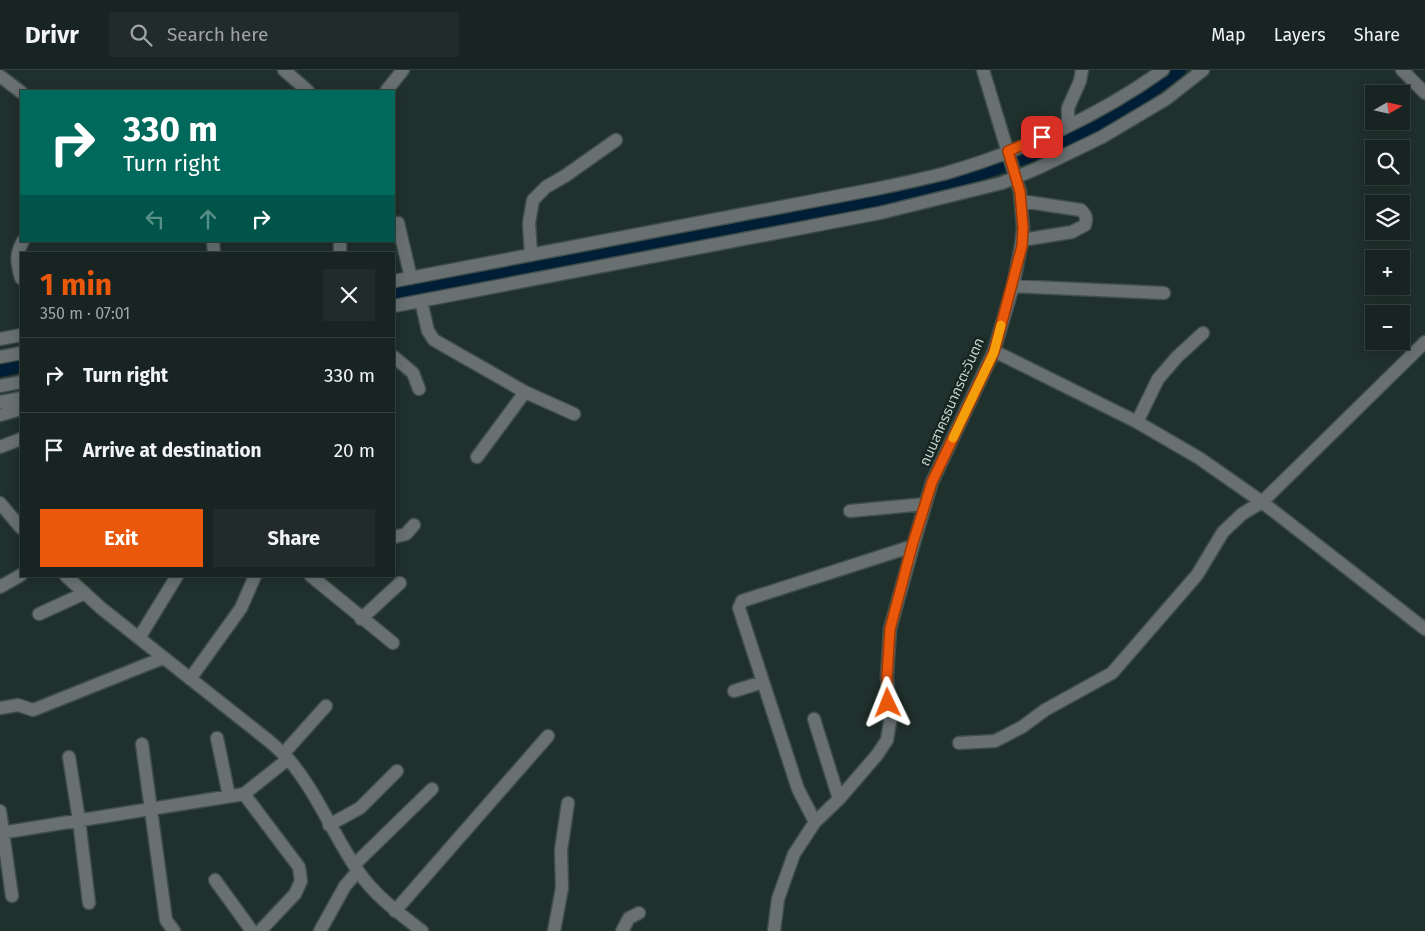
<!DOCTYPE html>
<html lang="en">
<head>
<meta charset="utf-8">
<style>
	body { margin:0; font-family:"Fira Sans","Noto Sans Thai",sans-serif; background:#212c2a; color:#f1f3f6; height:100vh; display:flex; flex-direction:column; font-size:19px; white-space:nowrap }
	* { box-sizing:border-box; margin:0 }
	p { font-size:16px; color:#9fa4a5 }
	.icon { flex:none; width:28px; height:28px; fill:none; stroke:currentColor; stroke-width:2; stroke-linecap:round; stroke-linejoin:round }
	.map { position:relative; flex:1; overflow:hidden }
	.sheet { position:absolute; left:20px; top:182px; width:375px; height:325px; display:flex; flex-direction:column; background:#182421; border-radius:0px; box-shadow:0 2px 12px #0003,0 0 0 1px #36413f }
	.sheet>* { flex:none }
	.top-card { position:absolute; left:20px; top:20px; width:375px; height:152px; border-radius:0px; box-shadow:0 2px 12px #0003,0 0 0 1px #36413f; background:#00695c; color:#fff; overflow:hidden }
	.needle { width:32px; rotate:81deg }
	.buttons { position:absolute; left:1365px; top:15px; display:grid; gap:10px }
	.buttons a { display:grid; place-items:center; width:45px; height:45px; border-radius:0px; background:#182421; box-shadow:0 2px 12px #0003,0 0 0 1px #36413f; font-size:25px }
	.pin { position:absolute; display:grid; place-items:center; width:42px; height:42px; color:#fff; margin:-21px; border-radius:10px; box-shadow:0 2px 8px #0006 }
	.me { position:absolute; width:55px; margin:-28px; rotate:358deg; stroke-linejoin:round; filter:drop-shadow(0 0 4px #0008) }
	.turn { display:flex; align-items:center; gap:18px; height:105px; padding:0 20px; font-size:22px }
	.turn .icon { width:65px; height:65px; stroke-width:2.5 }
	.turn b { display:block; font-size:35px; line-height:42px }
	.lanes { display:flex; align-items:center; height:48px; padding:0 20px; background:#0003; justify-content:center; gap:25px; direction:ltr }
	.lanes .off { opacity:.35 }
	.round { display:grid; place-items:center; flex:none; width:52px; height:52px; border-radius:0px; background:#212c2a }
	.summary { display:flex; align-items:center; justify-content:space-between; height:85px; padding:0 20px }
	h1 { font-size:30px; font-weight:700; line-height:38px; color:#ea580c }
	.action { display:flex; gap:10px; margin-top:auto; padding:10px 20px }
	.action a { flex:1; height:58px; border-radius:0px; background:#ea580c; color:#fff; font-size:20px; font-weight:700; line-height:58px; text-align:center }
	.action a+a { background:#212c2a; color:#f1f3f6 }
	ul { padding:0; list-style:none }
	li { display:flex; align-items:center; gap:15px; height:75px; padding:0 20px; border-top:1px solid #36413f }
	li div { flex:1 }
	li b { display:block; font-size:19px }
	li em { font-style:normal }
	header { display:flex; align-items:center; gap:30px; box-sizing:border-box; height:70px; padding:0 25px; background:#182421; border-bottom:1px solid #36413f }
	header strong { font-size:24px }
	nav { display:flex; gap:28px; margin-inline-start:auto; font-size:18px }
	.search { width:350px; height:45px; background:#212c2a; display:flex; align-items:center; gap:12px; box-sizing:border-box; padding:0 18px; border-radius:0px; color:#9fa4a5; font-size:19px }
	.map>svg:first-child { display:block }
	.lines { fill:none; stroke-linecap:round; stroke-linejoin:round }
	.canal { stroke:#001f36; stroke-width:12 }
	.minor-casing { stroke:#3f4e4a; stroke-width:15 }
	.minor { stroke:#687072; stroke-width:12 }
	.route-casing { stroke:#983908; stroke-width:12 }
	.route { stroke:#ea580c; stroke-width:9 }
	.slow { stroke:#f59e0b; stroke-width:9 }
	.labels { text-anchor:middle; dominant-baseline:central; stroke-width:5; stroke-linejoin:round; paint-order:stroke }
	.street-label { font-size:14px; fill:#cbd5d2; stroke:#172622 }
</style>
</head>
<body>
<header>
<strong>Drivr</strong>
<div class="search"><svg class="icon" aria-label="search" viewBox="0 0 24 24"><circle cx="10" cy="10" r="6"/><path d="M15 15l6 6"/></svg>Search here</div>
<nav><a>Map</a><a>Layers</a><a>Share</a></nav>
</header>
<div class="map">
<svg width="1425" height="861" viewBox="0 0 1425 861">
	<rect width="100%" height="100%" fill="#20302c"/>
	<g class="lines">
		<path class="canal" d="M394 224 878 131C903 125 930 120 956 112 1036 88 1115 53 1180 0
			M0 301 21 296"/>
		<g class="minor-casing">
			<path id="minor" d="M284 0 308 21
				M1402 0 1425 23
				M0 6 21 22
				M386 21 403 0
				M1068 55V38L1080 11 1082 0
				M1021 131 1081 140C1086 145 1087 148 1085 155L1072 162 1022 170
				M398 153 411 208
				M213 171 214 184
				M340 171V184
				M531 185 529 153 533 130 546 117 565 106 616 70
				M21 208C17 193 15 185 23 171
				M394 211 875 119C899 114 923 109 946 103 1022 81 1099 46 1163 0
				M1013 216 1164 223
				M421 231 428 261 434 270 525 322 574 344
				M394 236 880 143 1002 113 1038 98 1102 67 1166 29 1203 0
				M0 269 21 265
				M994 281 1137 352 1199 388 1262 432 1425 559
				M0 287 21 283
				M394 287 413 303 419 319
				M0 316 21 312
				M0 332 21 328
				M0 345 21 339
				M1137 352 1158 309 1177 287 1203 263
				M0 377 21 369
				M477 387 525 322
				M0 433 21 458
				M850 441 925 434
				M394 467 406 464 414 455
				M66 506 101 538 269 671C276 677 283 683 289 690 316 721 334 766 358 801 375 826 399 843 422 861
				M311 506 393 573
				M0 517 21 505
				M39 544 85 523
				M361 549 400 513
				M139 568 177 506
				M190 609 241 538 255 506
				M734 621 763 612
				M0 638 18 635 33 640 163 588
				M814 649 839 729
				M217 668 229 726
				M959 673 995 671 1022 657 1045 640 1112 603 1197 505 1223 462 1242 444 1262 432 1425 272
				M142 674 166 850 174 861
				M283 684 326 636
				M69 687 79 750 89 833
				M244 724 299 797 301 811 295 824 260 861
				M0 741 12 826
				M815 752 798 719 739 538 742 531 913 476
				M329 755 360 738 397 701
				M0 763 244 724 288 689
				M354 795 432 719
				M215 810 252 861
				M395 841 548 666
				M320 861 345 816 358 801
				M554 861 562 818 561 780 568 733
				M622 861 629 848 639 843
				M774 861 778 829 794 784 815 752 839 729 877 685 887 670 890 652 887 606 890 559 913 476 932 412 994 281 1013 216 1021 176 1023 158 1020 122 983 0"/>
		</g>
		<use href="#minor" class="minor"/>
	</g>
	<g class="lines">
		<g class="route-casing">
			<path id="route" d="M888 633 887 606 890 559 912 476 932 412 994 282 1022 176 1023 158 1020 122 1008 81 1042 67"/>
		</g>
		<use href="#route" class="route"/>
		<path class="slow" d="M953 368 994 282 1001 255"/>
	</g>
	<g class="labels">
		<g class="street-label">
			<text transform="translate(952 332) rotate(-66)">ถนนสาครธนากรตะวันตก</text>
		</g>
	</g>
</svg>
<div class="buttons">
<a><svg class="needle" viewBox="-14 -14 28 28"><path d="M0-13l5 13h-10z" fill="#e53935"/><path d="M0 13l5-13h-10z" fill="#9fa4a5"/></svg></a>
<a><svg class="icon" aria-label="search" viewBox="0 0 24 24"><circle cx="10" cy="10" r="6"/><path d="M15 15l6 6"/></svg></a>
<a><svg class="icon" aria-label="layers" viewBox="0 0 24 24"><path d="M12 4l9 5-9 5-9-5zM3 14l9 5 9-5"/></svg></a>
<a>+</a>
<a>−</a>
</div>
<div class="pin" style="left:1042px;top:67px;background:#d93025"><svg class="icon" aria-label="arrive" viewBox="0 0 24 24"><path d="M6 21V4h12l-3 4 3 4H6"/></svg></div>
<svg class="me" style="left:888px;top:633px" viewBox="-20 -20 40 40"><path d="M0-17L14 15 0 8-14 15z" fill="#ea580c" stroke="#fff" stroke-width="4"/></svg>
<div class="top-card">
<div class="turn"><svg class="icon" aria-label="right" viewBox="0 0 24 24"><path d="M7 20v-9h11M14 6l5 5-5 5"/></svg><div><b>330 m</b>Turn right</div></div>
<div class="lanes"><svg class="icon off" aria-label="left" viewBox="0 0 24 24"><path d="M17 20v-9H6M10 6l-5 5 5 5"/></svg><svg class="icon off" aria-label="ahead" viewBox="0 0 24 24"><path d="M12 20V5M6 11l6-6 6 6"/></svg><svg class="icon" aria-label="right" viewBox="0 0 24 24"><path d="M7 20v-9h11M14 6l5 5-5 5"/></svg></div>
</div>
<section class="sheet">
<div class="summary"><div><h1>1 min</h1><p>350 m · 07:01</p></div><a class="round"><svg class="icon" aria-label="close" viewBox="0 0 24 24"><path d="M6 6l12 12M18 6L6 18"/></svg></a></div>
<ul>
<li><svg class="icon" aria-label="right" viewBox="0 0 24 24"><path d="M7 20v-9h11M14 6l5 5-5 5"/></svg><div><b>Turn right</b></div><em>330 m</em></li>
<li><svg class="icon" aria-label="arrive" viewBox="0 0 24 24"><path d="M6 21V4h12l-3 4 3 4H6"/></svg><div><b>Arrive at destination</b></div><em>20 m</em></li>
</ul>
<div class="action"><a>Exit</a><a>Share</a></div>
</section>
</div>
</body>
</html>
